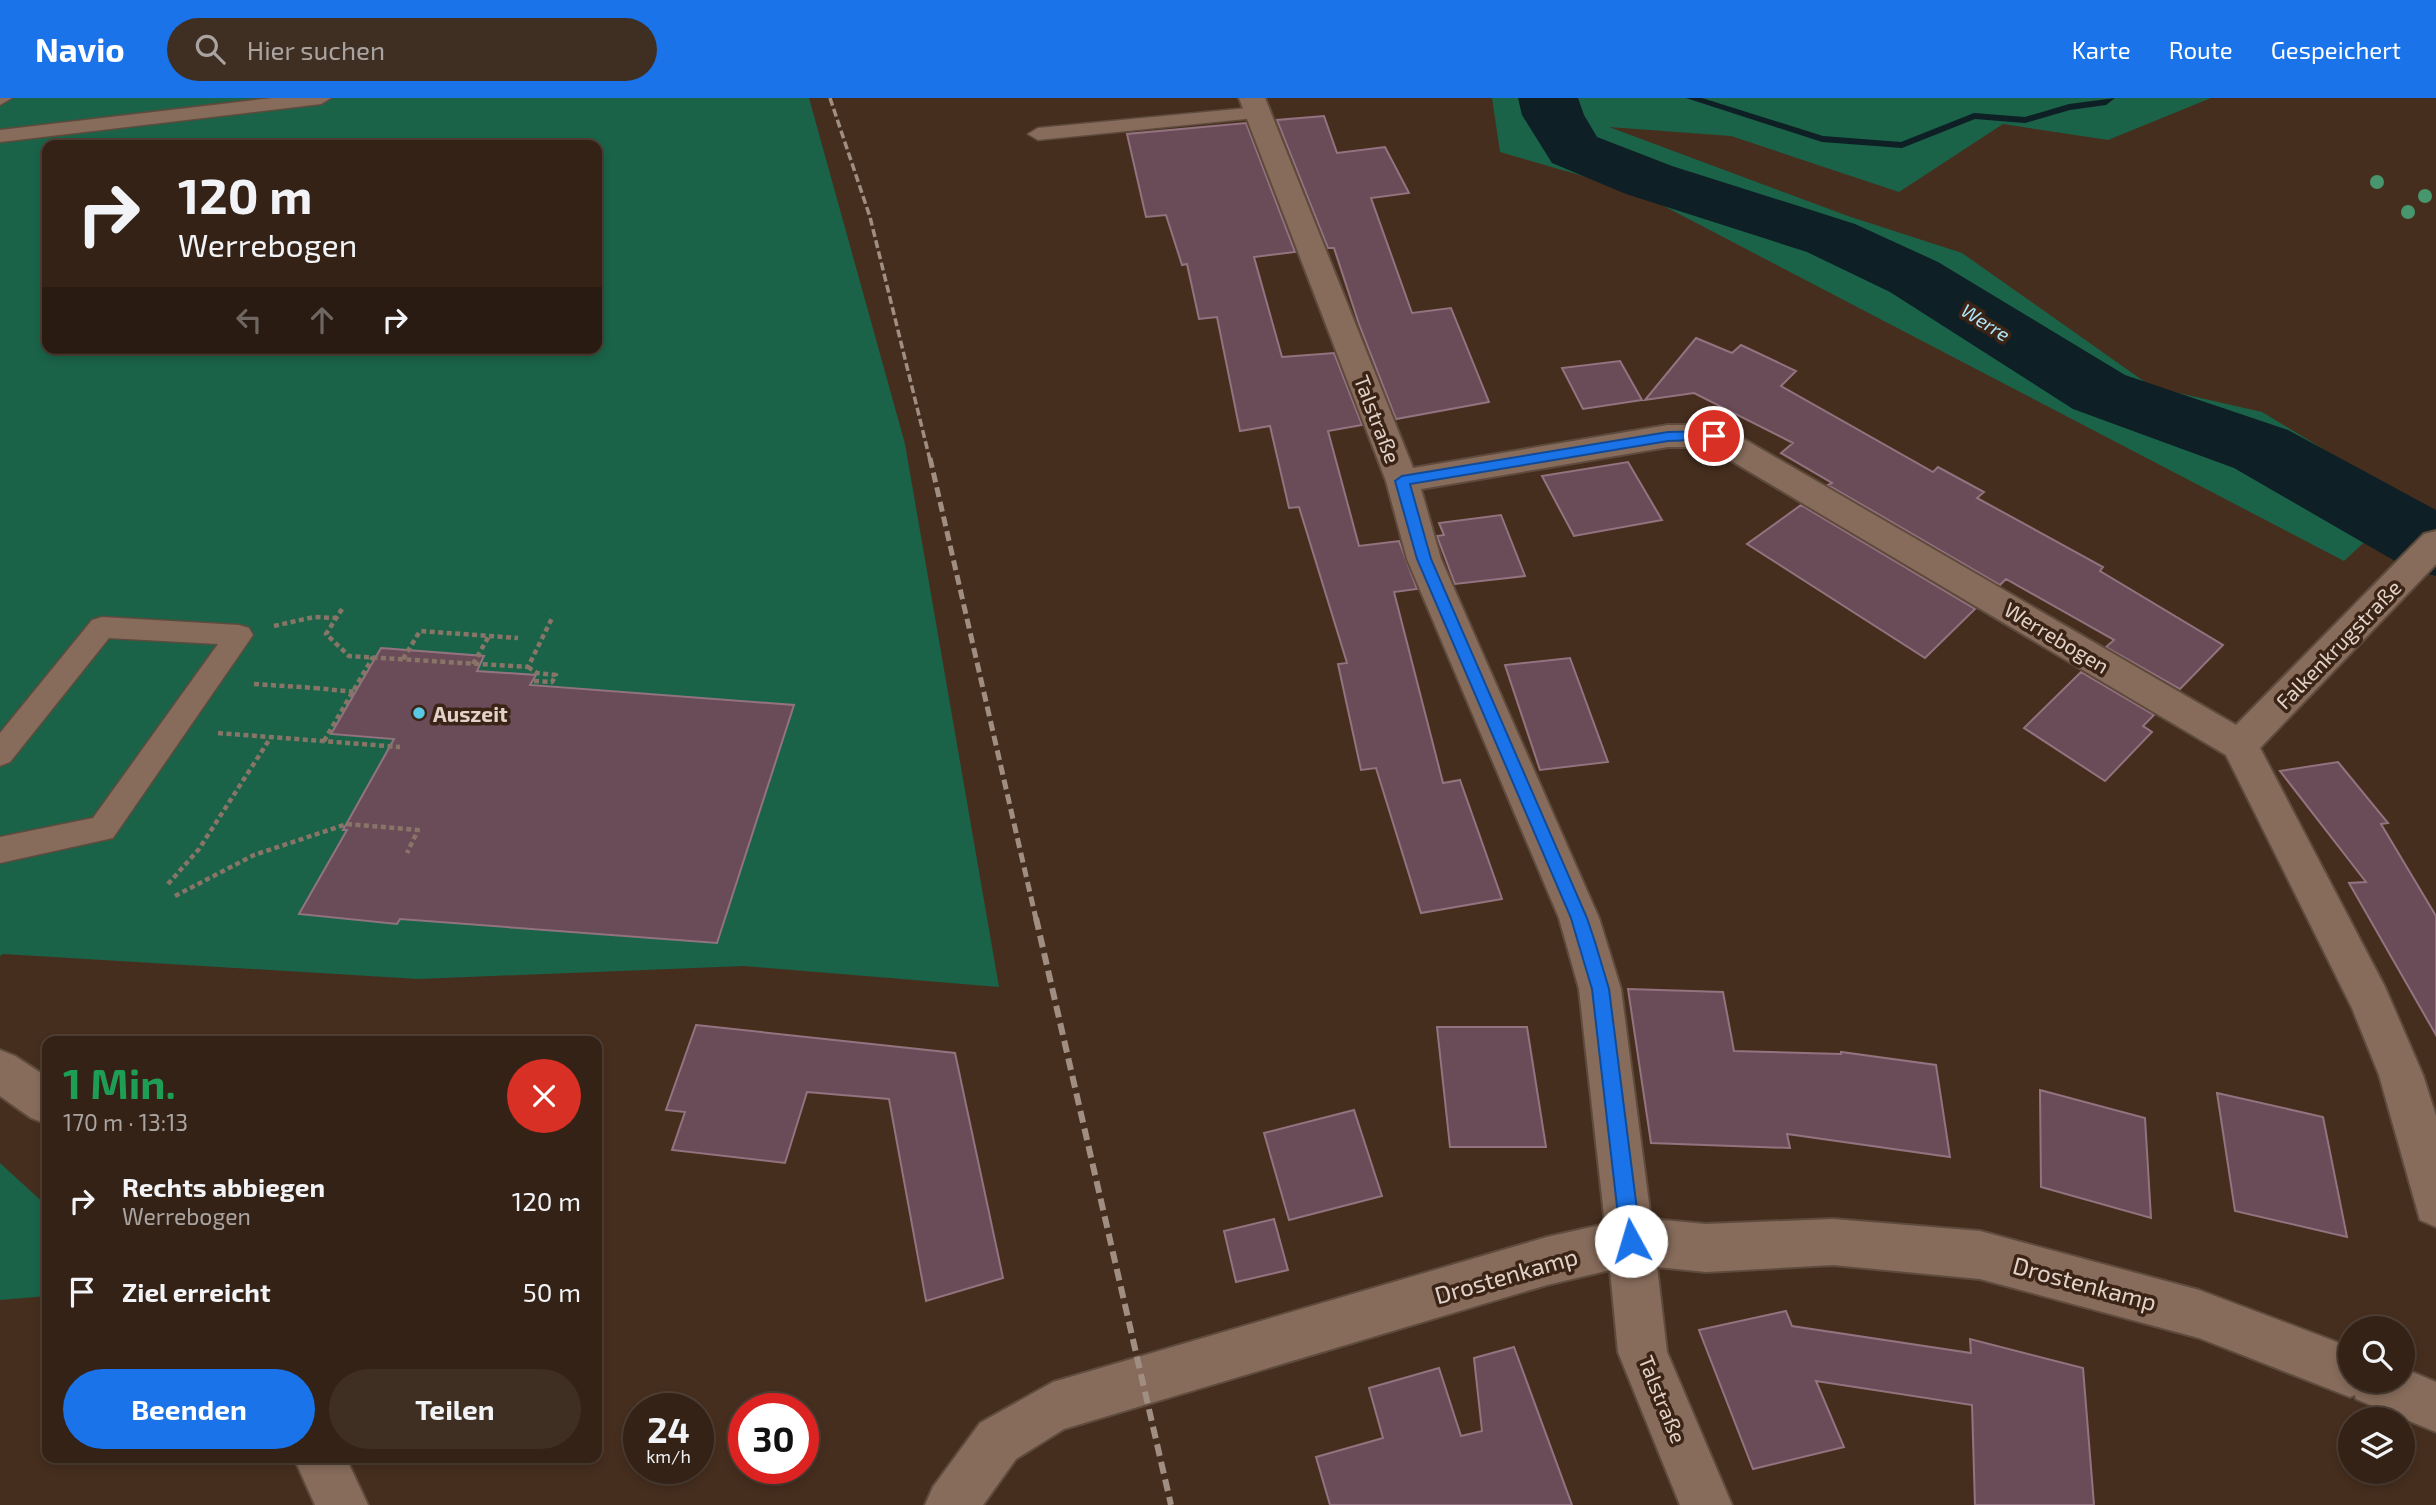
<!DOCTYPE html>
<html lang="de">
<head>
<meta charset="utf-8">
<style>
	body { margin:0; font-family:"Exo 2",sans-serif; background:#3f2f23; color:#f1f3f6; height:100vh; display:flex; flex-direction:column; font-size:26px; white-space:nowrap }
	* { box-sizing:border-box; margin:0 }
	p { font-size:23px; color:#a9a4a1 }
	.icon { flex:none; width:38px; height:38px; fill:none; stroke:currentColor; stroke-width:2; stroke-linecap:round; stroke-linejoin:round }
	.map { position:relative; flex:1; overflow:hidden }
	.drawer { position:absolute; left:42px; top:938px; width:560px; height:427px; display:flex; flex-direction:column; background:#342216; border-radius:14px; box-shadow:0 4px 10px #0003,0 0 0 2px #4e3f35 }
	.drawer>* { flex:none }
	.top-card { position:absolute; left:42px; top:42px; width:560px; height:214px; border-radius:14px; box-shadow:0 4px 10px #0003,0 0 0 2px #4e3f35; background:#342216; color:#f1f3f6; overflow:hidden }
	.tools { position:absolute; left:2338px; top:1218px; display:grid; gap:14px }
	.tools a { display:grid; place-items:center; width:77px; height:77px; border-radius:50%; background:#342216; box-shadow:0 4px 10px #0003,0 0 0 2px #4e3f35; font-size:35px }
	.speed { position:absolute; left:623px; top:1295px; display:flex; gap:14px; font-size:35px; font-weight:700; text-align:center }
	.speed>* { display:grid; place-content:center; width:91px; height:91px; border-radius:50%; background:#342216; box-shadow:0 4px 10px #0003,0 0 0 2px #4e3f35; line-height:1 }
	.speed small { font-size:18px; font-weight:400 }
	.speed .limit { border:10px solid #d22; background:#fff; color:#111 }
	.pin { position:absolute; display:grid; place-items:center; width:60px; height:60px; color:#fff; margin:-30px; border:4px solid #fff; border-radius:50%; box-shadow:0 2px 7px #0007 }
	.me { position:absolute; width:77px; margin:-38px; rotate:354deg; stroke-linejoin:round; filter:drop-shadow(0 0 5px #0008) }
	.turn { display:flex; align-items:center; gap:24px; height:147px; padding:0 21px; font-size:32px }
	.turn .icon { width:91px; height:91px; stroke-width:2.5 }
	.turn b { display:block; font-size:49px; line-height:60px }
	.lanes { display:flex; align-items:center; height:66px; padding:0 21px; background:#0003; justify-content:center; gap:35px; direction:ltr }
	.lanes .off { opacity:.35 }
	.round { display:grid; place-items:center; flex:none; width:74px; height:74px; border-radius:37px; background:#3f2f23 }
	.head { display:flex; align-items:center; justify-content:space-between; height:119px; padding:0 21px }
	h1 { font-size:42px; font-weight:700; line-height:52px; color:#1e9e55 }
	.cta { display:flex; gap:14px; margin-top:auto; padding:14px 21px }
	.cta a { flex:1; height:80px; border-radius:42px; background:#1a73e8; color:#fff; font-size:28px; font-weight:700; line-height:80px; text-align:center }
	.cta a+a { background:#3f2f23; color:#f1f3f6 }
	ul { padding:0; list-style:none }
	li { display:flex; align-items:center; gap:21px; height:91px; padding:0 21px }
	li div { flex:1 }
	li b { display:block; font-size:26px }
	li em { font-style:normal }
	header { display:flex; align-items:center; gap:42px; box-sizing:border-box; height:98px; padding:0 35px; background:#1a73e8; color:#fff }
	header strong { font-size:33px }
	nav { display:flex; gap:38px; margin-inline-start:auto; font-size:24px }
	.search { width:490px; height:63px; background:#3f2f23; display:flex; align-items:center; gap:18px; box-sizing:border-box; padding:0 24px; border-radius:38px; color:#a9a4a1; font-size:26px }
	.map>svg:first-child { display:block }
	.green { fill:#1a6348; fill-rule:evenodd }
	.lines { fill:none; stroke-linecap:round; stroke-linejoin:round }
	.stream { fill:#0e1f25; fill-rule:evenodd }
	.river { fill:#0e1f25; fill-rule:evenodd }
	.building { fill:#6a4c58; stroke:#92737f; stroke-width:2 }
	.service-casing { stroke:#5e4b3d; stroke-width:3 }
	.minor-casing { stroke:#5e4b3d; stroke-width:4 }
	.path { stroke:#897568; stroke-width:4.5; stroke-dasharray:5 3.5; stroke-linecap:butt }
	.service { fill:#876c5b; fill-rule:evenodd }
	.minor { fill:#876c5b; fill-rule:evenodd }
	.rail-far2 { stroke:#a18e82; stroke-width:3.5; stroke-dasharray:8 3.5; stroke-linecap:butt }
	.rail-far1 { stroke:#a18e82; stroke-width:5; stroke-dasharray:10 5; stroke-linecap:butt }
	.rail { stroke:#a18e82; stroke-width:6; stroke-dasharray:12 6; stroke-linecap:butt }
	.path-bridge { stroke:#897568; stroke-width:4.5; stroke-dasharray:5 3.5; stroke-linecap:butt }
	.tree { fill:#47966e }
	.route { fill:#1a73e8; stroke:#114b97; stroke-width:2 }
	.poi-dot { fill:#59c8e4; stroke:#3b2415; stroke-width:2.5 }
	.labels { text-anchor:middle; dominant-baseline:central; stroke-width:7; stroke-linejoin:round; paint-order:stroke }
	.far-water-label { font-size:19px; font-style:italic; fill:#aee6fb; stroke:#3b2415 }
	.street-label { font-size:21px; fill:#e2d2c9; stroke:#3b2415 }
	.poi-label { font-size:21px; font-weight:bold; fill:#e2d2c9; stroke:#3b2415; text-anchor:start }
	.near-street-label { font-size:24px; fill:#e2d2c9; stroke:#3b2415 }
</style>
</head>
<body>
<header>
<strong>Navio</strong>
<div class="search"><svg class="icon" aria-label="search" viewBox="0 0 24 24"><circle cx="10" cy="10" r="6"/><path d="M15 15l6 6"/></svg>Hier suchen</div>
<nav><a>Karte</a><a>Route</a><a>Gespeichert</a></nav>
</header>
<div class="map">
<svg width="2436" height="1407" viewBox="0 0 2436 1407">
	<rect width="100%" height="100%" fill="#462e1e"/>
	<path class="green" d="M0 0H809L905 346 999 889 744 868 418 881 3 856 0 858ZM47 47H597V250H47Z
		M1492 0H2211L2108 42 2003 26 1899 94 1731 38 1609 29 1848 118 1962 155 2152 289 2262 314 2409 403 2344 463 1635 93 1500 54Z
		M0 1065 47 1108V1198L0 1202Z"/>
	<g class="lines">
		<path class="stream" d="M1686 0H1702L1823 38 1901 44 1974 15 2025 19 2069 6 2115 0 2106 7 2070 12 2025 25 1975 21 1902 50 1822 44Z"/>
		<path class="river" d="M1518 0H1578L1584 17 1597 39 1672 68 1855 126 1938 164 2125 277 2288 332 2436 412V478L2407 470 2234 370 2073 311 1890 194 1807 154 1626 96 1552 65 1522 17Z"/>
	</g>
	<path class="building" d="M1324 18 1337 55 1385 49 1409 95 1371 100 1412 215 1451 210 1489 304 1396 321 1359 226 1334 150H1328L1277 22Z
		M1246 25 1295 154 1254 159 1282 259 1334 255 1362 327 1328 333 1359 448 1399 443 1417 491 1394 494 1443 685 1460 682 1502 801 1421 815 1376 670 1361 672 1338 566 1347 565 1299 409 1289 410 1270 328 1240 333 1217 219 1199 221 1187 166 1182 167 1166 117 1146 119 1127 36Z
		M1696 240 1732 255 1741 247 1796 273 1781 288 1933 374 1938 369 1984 394 1977 400 2103 469 2100 473 2223 547 2180 591 2106 549 2114 542 2006 481 2000 487 1828 387 1832 385 1781 355 1793 345 1694 295 1645 302Z
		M1620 263 1642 302 1583 311 1562 270Z
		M1628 364 1662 422 1574 438 1542 378Z
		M1801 407 1975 511 1925 560 1747 446Z
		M1501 417 1525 478 1455 486 1437 438 1444 437 1439 425Z
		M381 550 484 558 477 573 536 577 530 587 794 607 717 845 400 821 397 826 299 816 347 732H343L394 641 331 636Z
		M1570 560 1608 664 1540 672 1505 567Z
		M2081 574 2154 617 2143 628 2152 634 2105 683 2024 630Z
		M2338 664 2388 725 2381 726 2436 818V937L2349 785 2366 784 2280 673Z
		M1628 891 1723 894 1734 953 1841 956V954L1936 967 1950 1059 1787 1036 1790 1050 1651 1045Z
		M696 927 955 955 1003 1180 926 1203 889 1001 807 994 785 1065 672 1052 685 1014 666 1012Z
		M1437 929H1527L1546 1049H1450Z
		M2040 992 2145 1020 2151 1120 2041 1089Z
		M2217 995 2323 1019 2347 1139 2235 1113Z
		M1354 1012 1382 1098 1289 1122 1264 1035Z
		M1274 1121 1288 1172 1236 1184 1224 1133Z
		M1786 1213 1792 1228 1971 1255 1970 1241 2083 1270 2094 1407H1975L1972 1307 1816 1283 1844 1349 1753 1371 1699 1232Z
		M1514 1249 1572 1407H1330L1316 1359 1383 1340 1369 1290 1439 1270 1461 1338 1482 1333 1474 1260Z"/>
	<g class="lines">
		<g class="service-casing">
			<path id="service" d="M0 0H12L0 7Z
				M272 0H331L321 6 0 44V32Z
				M1258 9 1268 15 1265 19 1038 42 1028 36 1038 30Z
				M102 519 239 527 249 530 253 537 113 740 0 765V739L93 720 218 546 109 540 10 664 0 668V635L92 522Z"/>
		</g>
		<g class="minor-casing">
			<path id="minor" d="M1239 0H1265L1413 370 1668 327H1714L1725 330 2236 627 2424 436 2436 433V466L2260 650 2385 889 2423 977 2436 1018V1129L2420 1122 2379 977 2352 910 2226 657 1708 349H1668L1421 391 1441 461 1599 820 1621 891 1651 1121 1706 1126 1833 1121 1980 1133 2199 1192 2350 1249V1283H2403V1270L2436 1284V1334L2356 1301 2355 1297 2350 1299 2199 1240 1980 1181 1833 1167 1706 1174 1657 1169 1667 1254 1732 1407H1680L1618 1254 1610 1172 1547 1187 1064 1331 1016 1361 983 1407H925L933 1389 980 1325 1053 1284 1547 1139 1605 1126 1579 891 1559 820 1407 461 1386 383Z
				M0 952 15 958 47 979V1026L31 1020 0 998Z
				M294 1360H346L368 1407H315Z"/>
		</g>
		<path class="path" d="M342 511 326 536 349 558 528 569 553 518
			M274 528 314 519 336 520
			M403 561 420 533 518 540
			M473 566 489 538
			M528 569 537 575 556 577 552 584 532 583
			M254 586 315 590
			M218 635 400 649
			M324 643 373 559
			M168 786 199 751 271 639
			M175 798 254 757 347 726 418 732 407 755"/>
		<use href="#service" class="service"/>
		<use href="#minor" class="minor"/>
		<path class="rail-far2" d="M830 0 870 119 930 362"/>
		<path class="rail-far1" d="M930 360 1036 821"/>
		<path class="rail" d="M1036 820 1171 1407"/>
		<path class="path-bridge" d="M315 590 356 594"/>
	</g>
	<g class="tree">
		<circle cx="2377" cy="84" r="7"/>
		<circle cx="2425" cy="98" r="7"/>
		<circle cx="2408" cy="114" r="7"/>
	</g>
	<path class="route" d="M1714 333 1721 338 1719 341 1668 343 1410 386 1431 461 1587 820 1595 844 1609 891 1641 1143 1638 1150 1631 1153 1624 1150 1621 1143 1592 891 1578 844 1571 820 1417 461 1395 383 1402 378 1668 334Z"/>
	<circle class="poi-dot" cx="419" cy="615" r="7"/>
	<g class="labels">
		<g class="far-water-label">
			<text transform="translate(1986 224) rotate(32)">Werre</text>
		</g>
		<g class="street-label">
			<text transform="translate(1378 321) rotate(69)">Talstraße</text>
			<text transform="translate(2057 539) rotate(31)">Werrebogen</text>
			<text transform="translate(2338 546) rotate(-46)">Falkenkrugstraße</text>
			<text transform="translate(1663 1301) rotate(68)">Talstraße</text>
		</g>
		<g class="poi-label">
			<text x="433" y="615">Auszeit</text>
		</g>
		<g class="near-street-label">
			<text transform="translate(1506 1177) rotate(-16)">Drostenkamp</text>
			<text transform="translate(2085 1185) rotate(15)">Drostenkamp</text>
		</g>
	</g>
</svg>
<div class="tools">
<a><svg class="icon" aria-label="search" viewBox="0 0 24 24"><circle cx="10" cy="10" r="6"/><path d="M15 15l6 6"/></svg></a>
<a><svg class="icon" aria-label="layers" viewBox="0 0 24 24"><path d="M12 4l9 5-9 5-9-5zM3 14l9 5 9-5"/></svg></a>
</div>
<div class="speed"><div>24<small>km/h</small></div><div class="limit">30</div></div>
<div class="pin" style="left:1714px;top:338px;background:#d93025"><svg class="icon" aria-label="arrive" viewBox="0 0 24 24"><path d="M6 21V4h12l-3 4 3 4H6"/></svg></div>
<svg class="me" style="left:1631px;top:1143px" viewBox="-20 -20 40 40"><circle r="19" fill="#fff"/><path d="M0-13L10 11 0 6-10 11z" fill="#1a73e8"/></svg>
<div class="top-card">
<div class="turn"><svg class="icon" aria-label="right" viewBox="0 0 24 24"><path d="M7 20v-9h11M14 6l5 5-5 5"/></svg><div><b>120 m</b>Werrebogen</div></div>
<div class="lanes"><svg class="icon off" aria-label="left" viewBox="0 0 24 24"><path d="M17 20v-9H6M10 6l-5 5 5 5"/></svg><svg class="icon off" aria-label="ahead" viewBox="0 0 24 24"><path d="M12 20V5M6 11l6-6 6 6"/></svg><svg class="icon" aria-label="right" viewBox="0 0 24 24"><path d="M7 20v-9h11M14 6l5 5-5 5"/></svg></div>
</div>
<section class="drawer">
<div class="head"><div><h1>1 Min.</h1><p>170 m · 13:13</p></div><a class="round" style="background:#d93025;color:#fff"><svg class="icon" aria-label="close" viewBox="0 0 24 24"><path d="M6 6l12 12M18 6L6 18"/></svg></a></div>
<ul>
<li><svg class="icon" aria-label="right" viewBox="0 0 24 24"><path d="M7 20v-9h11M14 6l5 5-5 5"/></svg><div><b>Rechts abbiegen</b><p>Werrebogen</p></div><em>120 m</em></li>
<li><svg class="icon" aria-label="arrive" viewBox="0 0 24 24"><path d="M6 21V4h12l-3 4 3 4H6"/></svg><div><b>Ziel erreicht</b></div><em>50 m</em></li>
</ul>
<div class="cta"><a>Beenden</a><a>Teilen</a></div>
</section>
</div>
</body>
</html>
